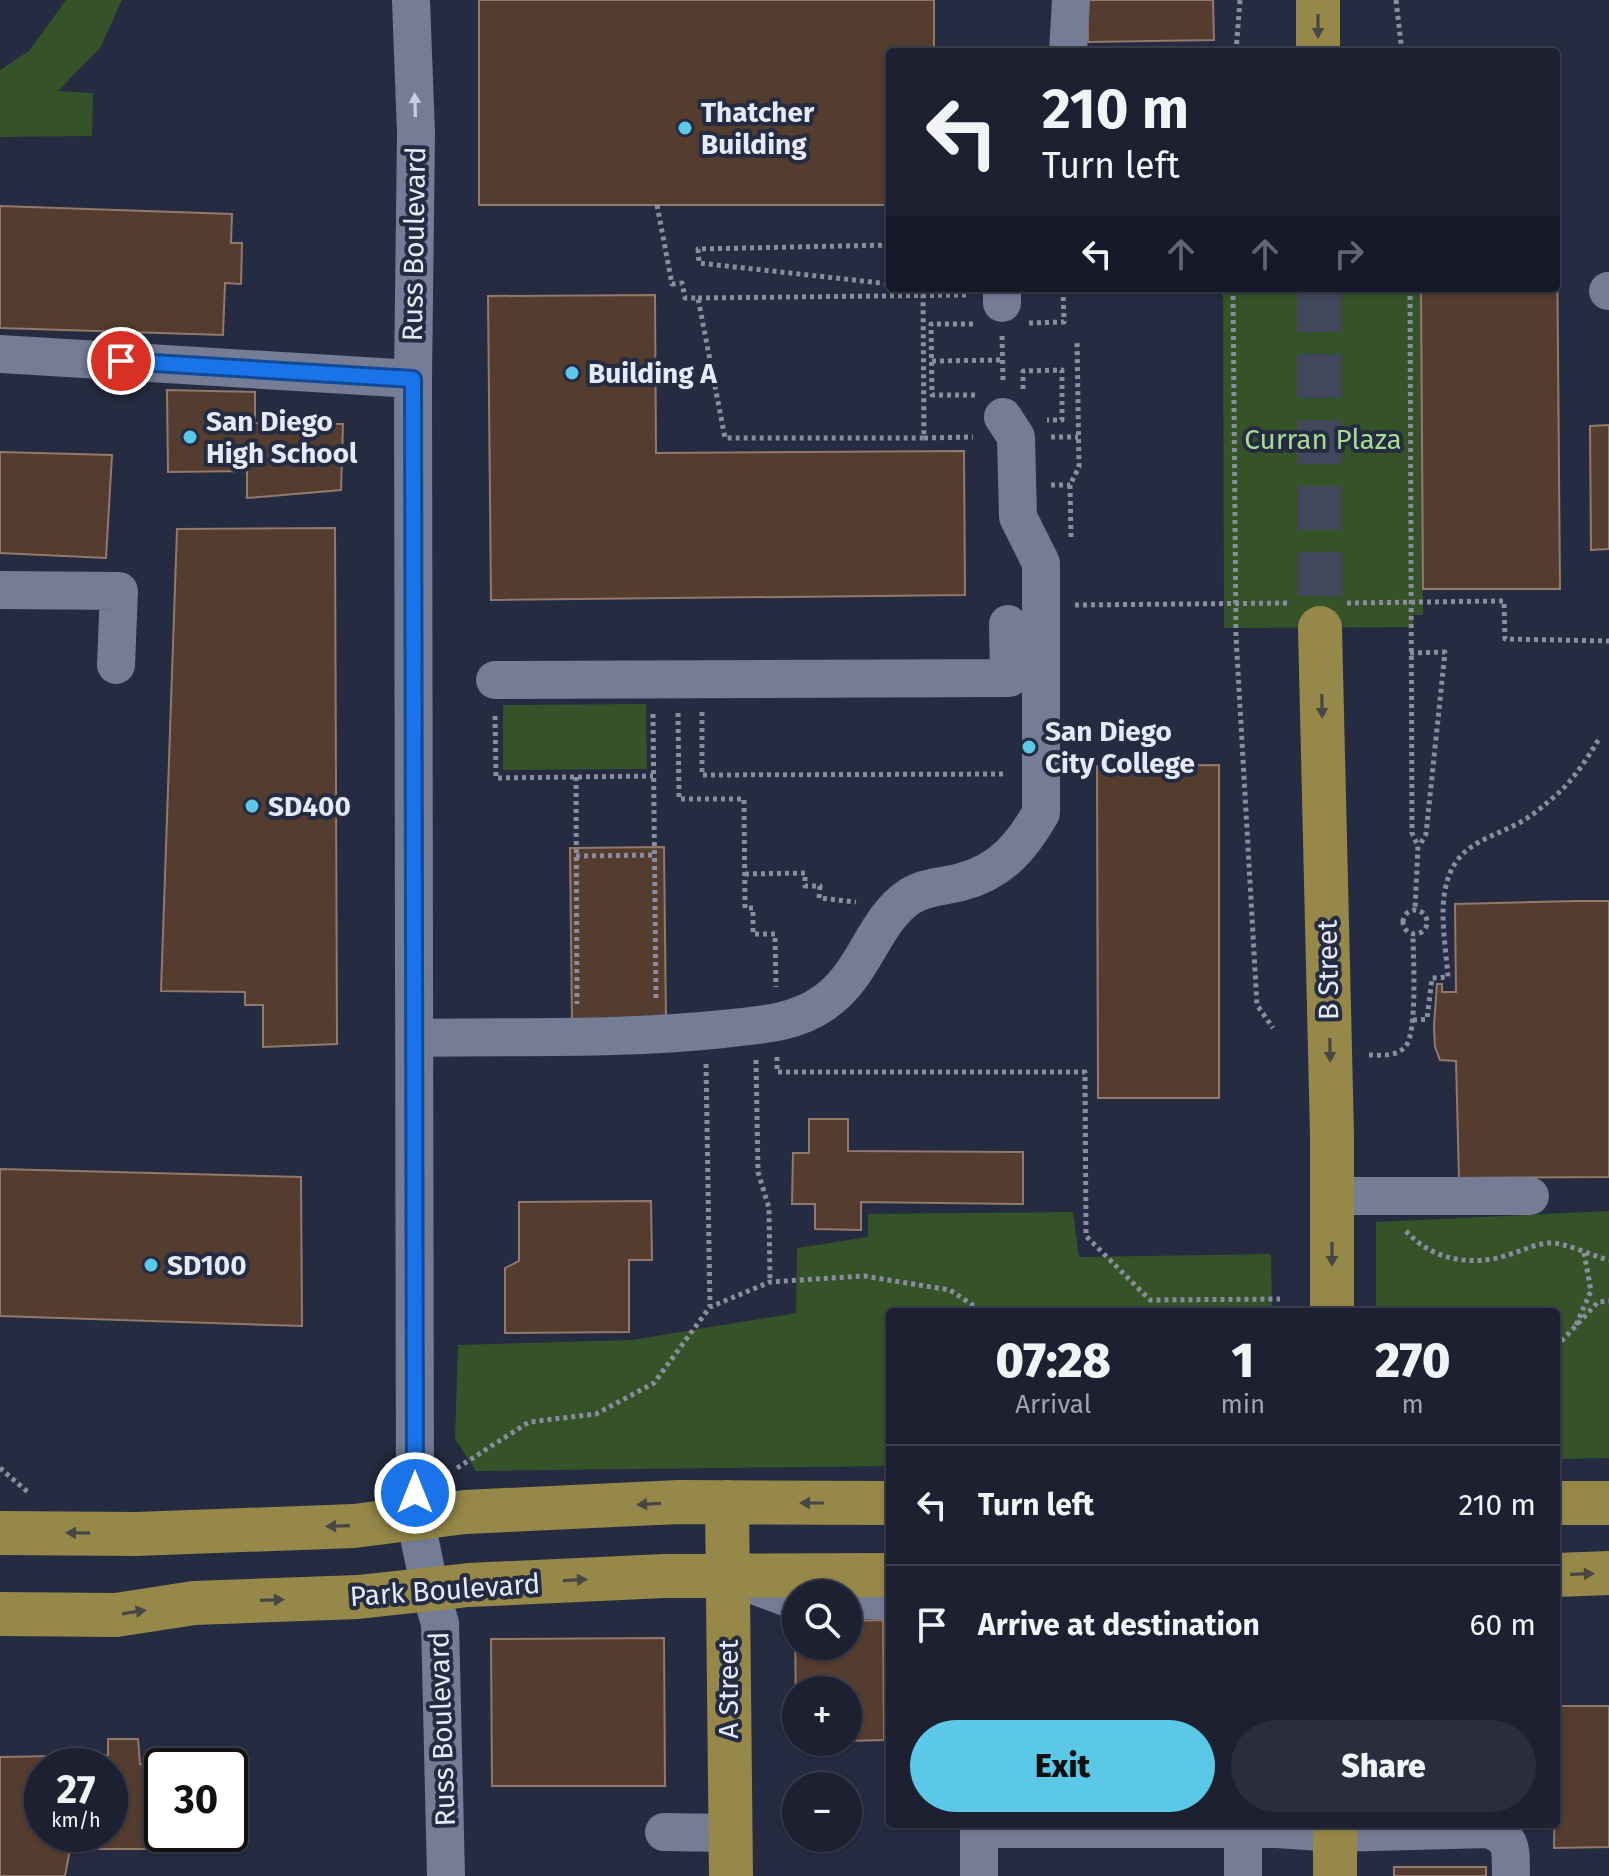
<!DOCTYPE html>
<html lang="en">
<head>
<meta charset="utf-8">
<style>
	body { margin:0; font-family:"Fira Sans",sans-serif; background:#292d3d; color:#f1f3f6; height:100vh; display:flex; flex-direction:column; font-size:30px; white-space:nowrap }
	* { box-sizing:border-box; margin:0 }
	p { font-size:26px; color:#a0a3ab }
	.icon { flex:none; width:44px; height:44px; fill:none; stroke:currentColor; stroke-width:2; stroke-linecap:round; stroke-linejoin:round }
	.map { position:relative; flex:1; overflow:hidden }
	.panel { position:absolute; left:886px; top:1308px; width:674px; height:520px; display:flex; flex-direction:column; background:#1c2031; border-radius:8px; box-shadow:0 2px 6px #0004,0 0 0 2px #3a3e4d }
	.panel>* { flex:none }
	.guide { position:absolute; left:886px; top:48px; width:674px; height:244px; border-radius:8px; box-shadow:0 2px 6px #0004,0 0 0 2px #3a3e4d; background:#1c2031; color:#f1f3f6; overflow:hidden }
	.buttons { position:absolute; left:782px; top:1580px; display:grid; gap:16px }
	.buttons a { display:grid; place-items:center; width:80px; height:80px; border-radius:50%; background:#1c2031; box-shadow:0 2px 6px #0004,0 0 0 2px #3a3e4d; font-size:40px }
	.speed { position:absolute; left:24px; top:1748px; display:flex; gap:16px; font-size:40px; font-weight:700; text-align:center }
	.speed>* { display:grid; place-content:center; width:104px; height:104px; border-radius:50%; background:#1c2031; box-shadow:0 2px 6px #0004,0 0 0 2px #3a3e4d; line-height:1 }
	.speed small { font-size:20px; font-weight:400 }
	.speed .limit { border:4px solid #111; border-radius:12px; background:#fff; color:#111 }
	.pin { position:absolute; display:grid; place-items:center; width:68px; height:68px; color:#fff; margin:-34px; border:4px solid #fff; border-radius:50%; box-shadow:0 2px 8px #0007 }
	.me { position:absolute; width:88px; margin:-44px; rotate:0deg; stroke-linejoin:round; filter:drop-shadow(0 0 6px #0008) }
	.turn { display:flex; align-items:center; gap:28px; height:168px; padding:0 24px; font-size:36px }
	.turn .icon { width:104px; height:104px; stroke-width:2.5 }
	.turn b { display:block; font-size:56px; line-height:68px }
	.lanes { display:flex; align-items:center; height:76px; padding:0 24px; background:#0003; justify-content:center; gap:40px; direction:ltr }
	.lanes .off { opacity:.35 }
	.eta { display:flex; justify-content:space-evenly; align-items:center; height:136px; text-align:center }
	.eta b { font-size:48px; font-weight:800; line-height:56px }
	.action { display:flex; gap:16px; margin-top:auto; padding:16px 24px }
	.action a { flex:1; height:92px; border-radius:48px; background:#5ac8e6; color:#111; font-size:32px; font-weight:800; line-height:92px; text-align:center }
	.action a+a { background:#292d3d; color:#f1f3f6 }
	ul { padding:0; list-style:none }
	li { display:flex; align-items:center; gap:24px; height:120px; padding:0 24px; border-top:2px solid #3a3e4d }
	li div { flex:1 }
	li b { display:block; font-size:30px }
	li em { font-style:normal }
	.map>svg:first-child { display:block }
	.green { fill:#365228 }
	.building { fill:#543c2f; stroke:#93796a; stroke-width:2; fill-rule:evenodd }
	.lines { fill:none; stroke-linecap:round; stroke-linejoin:round }
	.major-tunnel { stroke:#42485c; stroke-width:44; stroke-dasharray:44 22; stroke-linecap:butt }
	.path { stroke:#888d9f; stroke-width:5; stroke-dasharray:4 4; stroke-linecap:butt }
	.minor { stroke:#747c96; stroke-width:38 }
	.major { stroke:#968848; stroke-width:44 }
	.oneway { fill:#474743 }
	.oneway2 { fill:#c9cee0 }
	.route-casing { stroke:#114b97; stroke-width:20 }
	.route { stroke:#1a73e8; stroke-width:14 }
	.poi-dot { fill:#5ac8e6; stroke:#252b41; stroke-width:3 }
	.labels { text-anchor:middle; dominant-baseline:central; stroke-width:8; stroke-linejoin:round; paint-order:stroke }
	.poi-label { font-size:28px; font-weight:bold; fill:#e5eaf8; stroke:#252b41; text-anchor:start }
	.street-label { font-size:28px; fill:#e5eaf8; stroke:#252b41 }
	.park-label { font-size:28px; fill:#a7db90; stroke:#252b41 }
</style>
</head>
<body>
<div class="map">
<svg width="1609" height="1876" viewBox="0 0 1609 1876">
	<rect width="100%" height="100%" fill="#252b41"/>
	<path class="green" d="M66 0H122L100 48 58 91 93 93 92 136 0 137V70L29 51Z
		M1223 288H1421L1423 615H1413V627L1224 628Z
		M646 704 647 769 503 770V705Z
		M1609 1211V1458L1556 1459V1312H1376V1222Z
		M1073 1212 1079 1257 1271 1254 1272 1312H890V1466L476 1471 455 1439 458 1345 633 1340 796 1313 797 1248 868 1237V1214Z"/>
	<path class="building" d="M479 0H934V52H890V205H479Z
		M1087 0H1213L1214 40 1088 42Z
		M1556 119 1560 589H1423L1421 288H1556Z
		M0 206 232 214 231 243H242L241 284 225 283 223 335 0 328Z
		M655 295 656 453 964 451 965 595 491 600 488 296Z
		M167 390 255 392V423L343 424 341 490 247 498V471L168 472Z
		M1609 425V549L1591 550 1590 426Z
		M0 452 112 455 106 558 0 553Z
		M335 528 337 1044 263 1047V1005H245V992L161 991 177 529Z
		M1219 765V1098H1098L1097 766Z
		M664 847 666 1021 572 1022 570 848Z
		M1577 901H1609V1177L1459 1178 1456 1061 1440 1060 1435 1047 1434 1026 1437 984H1442V992H1456L1455 904Z
		M809 1119H848V1151L1023 1152V1204L861 1202V1230L815 1229V1204H792L793 1153H809Z
		M0 1169 301 1177 302 1326 0 1316Z
		M651 1201 652 1260H629V1332L505 1333V1268L519 1261V1202Z
		M883 1620 884 1740 848 1741V1690H796V1721L795 1622 796 1646H848V1621Z
		M664 1638 665 1786H492L491 1639Z
		M1556 1706H1609V1847L1554 1848Z
		M108 1739H138L140 1764 162 1767V1834H169V1849H70L65 1876H0V1757L108 1755ZM42 1766H110V1834H42Z
		M1394 1867H1486V1876H1394Z"/>
	<g class="lines">
		<path class="major-tunnel" d="M1319 288 1320 628"/>
		<path class="path" d="M1396 0 1402 52
			M1236 52 1240 0
			M657 205 672 284 682 283 685 298H698L725 438H924L923 288
			M890 245 698 249 699 263 890 284
			M905 288 908 296
			M1233 288 1236 636 1257 1005 1273 1028
			M1410 288 1412 833 1418 846 1415 909
			M698 298 969 295
			M1029 323 1064 322 1063 288
			M1002 336 1003 382
			M932 361 1003 360
			M1023 389V371L1062 370V420H1047
			M975 395H932L931 324H975
			M1051 437H1078
			M924 438 973 437
			M1051 485H1070
			M1071 537 1070 485 1079 467 1077 340
			M1347 603 1504 601 1505 639 1609 641
			M1075 605 1289 603
			M1410 653 1445 652 1426 834 1419 846
			M702 712V775L1005 774
			M678 713 679 799H744L745 908H753V934H775L776 987
			M653 714 656 1000
			M495 716 496 778 653 776
			M576 777 577 1004
			M576 856 655 855
			M745 874 805 873V886H820L819 898 856 902
			M1403 922a12 12 0 1 1 24 0a12 12 0 1 1-24 0Z
			M1413 1020 1427 1019 1432 978 1448 977C1446 949 1440 917 1445 890 1454 844 1485 841 1519 823 1530 817 1540 809 1549 801 1571 784 1585 762 1599 739
			M1369 1055C1381 1055 1396 1057 1405 1047 1418 1034 1413 955 1413 934
			M777 1057V1072H1085L1086 1236 1150 1300 1280 1299
			M756 1060 758 1172 769 1208 770 1282
			M706 1064 710 1307
			M1406 1231C1432 1260 1471 1267 1508 1255 1522 1251 1534 1244 1549 1243 1565 1242 1592 1256 1609 1260
			M1576 1325 1591 1291 1584 1253
			M1556 1347 1598 1302 1609 1301
			M0 1468 30 1494
			M457 1468 529 1422 596 1414 654 1383 710 1307 770 1282 864 1276 950 1290 983 1312"/>
		<path class="minor" d="M411 0 416 133 413 379 415 1517 430 1590 440 1623 446 1876
			M1068 52 1071 0
			M1002 288V303
			M1608 291H1609
			M0 354 413 379
			M0 590 119 591 116 665
			M495 680 1009 678 1008 624
			M414 1038C517 1036 620 1040 723 1029 757 1025 793 1024 822 1004 865 976 872 922 909 897 925 886 944 887 961 882 1001 872 1022 846 1041 813V563L1018 517 1016 437 1003 417
			M1332 1196H1530
			M737 1579 796 1601
			M848 1600H890
			M664 1832 729 1833
			M979 1876V1829H1277L1335 1833 1489 1829C1515 1840 1510 1851 1511 1876
			M1243 1876V1829"/>
		<path class="major" d="M1318 52V0
			M1320 628 1332 1135V1312
			M727 1502 731 1876
			M1556 1503H1609
			M0 1533 136 1534 354 1526 465 1512 679 1502 890 1503
			M1556 1575 1609 1573
			M0 1614 116 1615 194 1603 358 1597 469 1585 664 1576 890 1575
			M1335 1824V1876"/>
	</g>
	<defs><path id="oneway-solid" d="M-6-.8H1V-3.2L6.5 0L1 3.2V.8H-6Z" transform="scale(2)"/></defs>
	<g class="oneway">
		<use href="#oneway-solid" transform="translate(1318 26) rotate(90)"/>
		<use href="#oneway-solid" transform="translate(1322 706) rotate(89)"/>
		<use href="#oneway-solid" transform="translate(1330 1050) rotate(89)"/>
		<use href="#oneway-solid" transform="translate(1332 1254) rotate(90)"/>
		<use href="#oneway-solid" transform="translate(812 1503) rotate(-180)"/>
		<use href="#oneway-solid" transform="translate(649 1504) rotate(177)"/>
		<use href="#oneway-solid" transform="translate(338 1526) rotate(178)"/>
		<use href="#oneway-solid" transform="translate(78 1533) rotate(-179)"/>
		<use href="#oneway-solid" transform="translate(1582 1574) rotate(-2)"/>
		<use href="#oneway-solid" transform="translate(575 1580) rotate(-3)"/>
		<use href="#oneway-solid" transform="translate(272 1600) rotate(-2)"/>
		<use href="#oneway-solid" transform="translate(134 1612) rotate(-9)"/>
	</g>
	<use class="oneway2" href="#oneway-solid" transform="translate(415 105) rotate(-92)"/>
	<g class="lines">
		<g class="route-casing">
			<path id="route" d="M121 361 413 379 415 1493"/>
		</g>
		<use href="#route" class="route"/>
	</g>
	<g class="poi-dot">
		<circle cx="685" cy="128" r="8"/>
		<circle cx="572" cy="373" r="8"/>
		<circle cx="190" cy="437" r="8"/>
		<circle cx="1029" cy="747" r="8"/>
		<circle cx="252" cy="806" r="8"/>
		<circle cx="151" cy="1265" r="8"/>
	</g>
	<g class="labels">
		<g class="poi-label">
			<text x="701" y="112">Thatcher<tspan x="701" dy="32">Building</tspan></text>
			<text x="588" y="373">Building A</text>
			<text x="206" y="421">San Diego<tspan x="206" dy="32">High School</tspan></text>
			<text x="1045" y="731">San Diego<tspan x="1045" dy="32">City College</tspan></text>
			<text x="268" y="806">SD400</text>
			<text x="167" y="1265">SD100</text>
		</g>
		<g class="street-label">
			<text transform="translate(414 244) rotate(-89)">Russ Boulevard</text>
			<text transform="translate(1328 970) rotate(-91)">B Street</text>
			<text transform="translate(445 1590) rotate(-4)">Park Boulevard</text>
			<text transform="translate(728 1689) rotate(-90)">A Street</text>
			<text transform="translate(442 1729) rotate(-92)">Russ Boulevard</text>
		</g>
		<g class="park-label">
			<text x="1323" y="439">Curran Plaza</text>
		</g>
	</g>
</svg>
<div class="buttons">
<a><svg class="icon" aria-label="search" viewBox="0 0 24 24"><circle cx="10" cy="10" r="6"/><path d="M15 15l6 6"/></svg></a>
<a>+</a>
<a>−</a>
</div>
<div class="speed"><div>27<small>km/h</small></div><div class="limit">30</div></div>
<div class="pin" style="left:121px;top:361px;background:#d93025"><svg class="icon" aria-label="arrive" viewBox="0 0 24 24"><path d="M6 21V4h12l-3 4 3 4H6"/></svg></div>
<svg class="me" style="left:415px;top:1493px" viewBox="-20 -20 40 40"><circle r="17" fill="#1a73e8" stroke="#fff" stroke-width="3"/><path d="M0-11L8 9 0 5-8 9z" fill="#fff"/></svg>
<div class="guide">
<div class="turn"><svg class="icon" aria-label="left" viewBox="0 0 24 24"><path d="M17 20v-9H6M10 6l-5 5 5 5"/></svg><div><b>210 m</b>Turn left</div></div>
<div class="lanes"><svg class="icon" aria-label="left" viewBox="0 0 24 24"><path d="M17 20v-9H6M10 6l-5 5 5 5"/></svg><svg class="icon off" aria-label="ahead" viewBox="0 0 24 24"><path d="M12 20V5M6 11l6-6 6 6"/></svg><svg class="icon off" aria-label="ahead" viewBox="0 0 24 24"><path d="M12 20V5M6 11l6-6 6 6"/></svg><svg class="icon off" aria-label="right" viewBox="0 0 24 24"><path d="M7 20v-9h11M14 6l5 5-5 5"/></svg></div>
</div>
<section class="panel">
<div class="eta">
<div><b>07:28</b><p>Arrival</p></div>
<div><b>1</b><p>min</p></div>
<div><b>270</b><p>m</p></div>
</div>
<ul>
<li><svg class="icon" aria-label="left" viewBox="0 0 24 24"><path d="M17 20v-9H6M10 6l-5 5 5 5"/></svg><div><b>Turn left</b></div><em>210 m</em></li>
<li><svg class="icon" aria-label="arrive" viewBox="0 0 24 24"><path d="M6 21V4h12l-3 4 3 4H6"/></svg><div><b>Arrive at destination</b></div><em>60 m</em></li>
</ul>
<div class="action"><a>Exit</a><a>Share</a></div>
</section>
</div>
</body>
</html>
